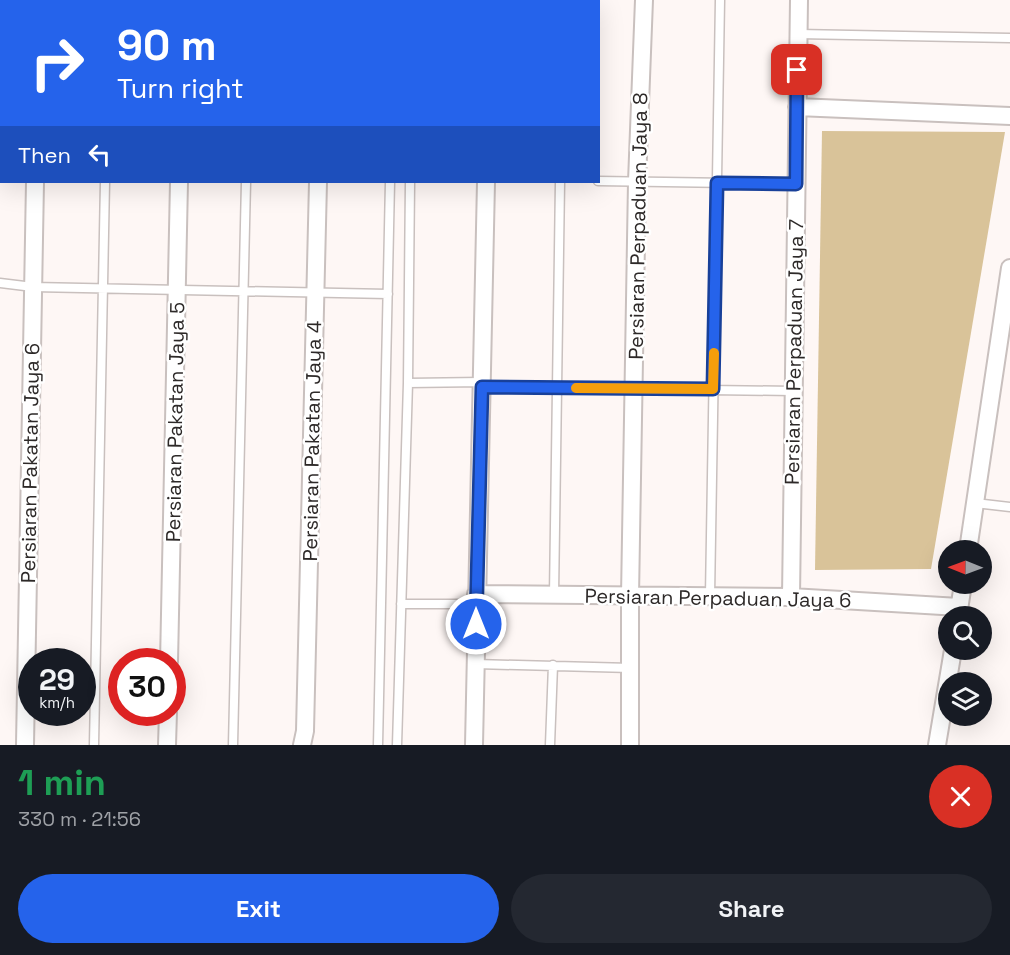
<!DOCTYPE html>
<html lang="en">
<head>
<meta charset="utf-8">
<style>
	body { margin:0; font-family:"Space Grotesk",sans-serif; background:#242831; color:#f1f3f6; height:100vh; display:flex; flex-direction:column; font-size:22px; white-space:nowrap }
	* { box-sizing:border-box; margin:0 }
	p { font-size:20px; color:#9ea1a6 }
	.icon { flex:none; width:33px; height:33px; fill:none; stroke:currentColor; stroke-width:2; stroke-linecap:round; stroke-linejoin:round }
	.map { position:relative; height:745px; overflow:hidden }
	.details { display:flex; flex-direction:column; background:#171b24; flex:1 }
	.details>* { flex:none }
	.top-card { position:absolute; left:0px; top:0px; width:600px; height:183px; box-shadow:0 6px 24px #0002; background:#2563eb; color:#fff; overflow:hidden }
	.needle { width:39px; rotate:271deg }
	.controls { position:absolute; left:938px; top:540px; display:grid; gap:12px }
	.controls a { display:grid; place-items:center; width:54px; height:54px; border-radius:50%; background:#171b24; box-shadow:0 6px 24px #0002; font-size:30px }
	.speed { position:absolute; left:18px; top:648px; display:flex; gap:12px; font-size:30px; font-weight:700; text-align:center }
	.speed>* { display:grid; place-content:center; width:78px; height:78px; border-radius:50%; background:#171b24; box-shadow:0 6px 24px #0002; line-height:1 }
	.speed small { font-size:15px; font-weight:400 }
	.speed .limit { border:9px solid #d22; background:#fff; color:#111 }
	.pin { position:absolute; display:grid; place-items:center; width:51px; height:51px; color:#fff; margin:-26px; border-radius:12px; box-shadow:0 3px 9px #0006 }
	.me { position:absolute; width:66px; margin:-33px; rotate:0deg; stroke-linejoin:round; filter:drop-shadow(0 0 4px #0008) }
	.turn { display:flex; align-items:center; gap:21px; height:126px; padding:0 18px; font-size:27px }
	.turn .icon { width:78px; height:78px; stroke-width:2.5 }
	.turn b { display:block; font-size:42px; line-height:51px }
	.then { display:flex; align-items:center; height:57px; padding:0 18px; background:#0003; gap:12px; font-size:22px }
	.round { display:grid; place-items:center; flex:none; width:63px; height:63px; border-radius:32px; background:#242831 }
	.overview { display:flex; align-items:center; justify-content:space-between; height:102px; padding:0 18px }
	h1 { font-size:36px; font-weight:700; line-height:45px; color:#1e9e55 }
	.primary-button { display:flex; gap:12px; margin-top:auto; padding:12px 18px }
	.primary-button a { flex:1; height:69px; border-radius:36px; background:#2563eb; color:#fff; font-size:24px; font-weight:700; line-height:69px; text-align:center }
	.primary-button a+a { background:#242831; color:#f1f3f6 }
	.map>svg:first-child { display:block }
	.green { fill:#d9c399 }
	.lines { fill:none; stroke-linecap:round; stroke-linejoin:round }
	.lane-casing { stroke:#c9c0be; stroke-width:11 }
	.street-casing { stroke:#c9c0be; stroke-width:20 }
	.lane { stroke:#fff; stroke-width:8 }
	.street { stroke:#fff; stroke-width:16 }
	.route-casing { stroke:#184099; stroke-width:15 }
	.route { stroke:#2563eb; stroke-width:10 }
	.slow { stroke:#f59e0b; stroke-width:10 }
	.labels { text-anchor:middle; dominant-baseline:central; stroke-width:5; stroke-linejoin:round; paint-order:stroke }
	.street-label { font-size:20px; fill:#2d2928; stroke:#fff }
</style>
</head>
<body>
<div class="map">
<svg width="1010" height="745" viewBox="0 0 1010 745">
	<rect width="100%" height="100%" fill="#fef7f5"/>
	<path class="green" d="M822 131 1005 132 931 569 815 570Z"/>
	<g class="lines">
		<g class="lane-casing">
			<path id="lane" d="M393 0V2
				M108 2V0
				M249 2V0
				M412 2V0
				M563 2V0
				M798 34 1010 38
				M598 181 796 184
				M0 283 33 287 388 294
				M408 383 482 382
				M482 387 793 391
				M975 503 1010 507
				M554 595 560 182
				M710 596 720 0
				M401 604H476
				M476 664 631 668
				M94 745 105 182
				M233 745 246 182
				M378 745 390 182
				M397 745 408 383 410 182
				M550 745 553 665"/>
		</g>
		<g class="street-casing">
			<path id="street" d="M317 0 318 2
				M40 2V0
				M183 2V0
				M488 2V0
				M797 107 1010 116
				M968 550 1010 268
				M476 594 791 597 959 607
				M791 597 799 0
				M958 616 963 584
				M169 662 179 182
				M25 745 35 182
				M167 745 168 712
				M302 745 305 731 318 182
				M474 745 486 182
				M630 745V596L637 182 644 0
				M937 745 953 650"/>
		</g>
		<use href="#lane" class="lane"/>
		<use href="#street" class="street"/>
	</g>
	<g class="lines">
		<g class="route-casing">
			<path id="route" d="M476 624 482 387 713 389 717 183 796 184 797 70"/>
		</g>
		<use href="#route" class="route"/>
		<path class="slow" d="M576 388 713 389 714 353"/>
	</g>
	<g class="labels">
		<g class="street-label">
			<text transform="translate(638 226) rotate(-89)">Persiaran Perpaduan Jaya 8</text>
			<text transform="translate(794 352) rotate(-89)">Persiaran Perpaduan Jaya 7</text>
			<text transform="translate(175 422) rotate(-89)">Persiaran Pakatan Jaya 5</text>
			<text transform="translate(312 441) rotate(-89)">Persiaran Pakatan Jaya 4</text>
			<text transform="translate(30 463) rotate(-89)">Persiaran Pakatan Jaya 6</text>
			<text transform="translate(718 598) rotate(1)">Persiaran Perpaduan Jaya 6</text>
		</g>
	</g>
</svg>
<div class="controls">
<a><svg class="needle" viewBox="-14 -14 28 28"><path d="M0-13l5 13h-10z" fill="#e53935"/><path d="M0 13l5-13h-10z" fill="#9ea1a6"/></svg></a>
<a><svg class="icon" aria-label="search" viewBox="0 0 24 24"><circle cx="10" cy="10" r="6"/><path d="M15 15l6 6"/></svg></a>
<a><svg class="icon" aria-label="layers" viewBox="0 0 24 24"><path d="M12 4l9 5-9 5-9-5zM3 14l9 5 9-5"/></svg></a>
</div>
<div class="speed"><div>29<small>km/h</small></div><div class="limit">30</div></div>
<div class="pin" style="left:797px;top:70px;background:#d93025"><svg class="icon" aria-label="arrive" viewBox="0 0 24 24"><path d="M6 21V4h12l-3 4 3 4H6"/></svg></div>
<svg class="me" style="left:476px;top:624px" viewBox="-20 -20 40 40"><circle r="17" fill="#2563eb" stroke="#fff" stroke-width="3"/><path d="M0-11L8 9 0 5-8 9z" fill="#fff"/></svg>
<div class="top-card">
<div class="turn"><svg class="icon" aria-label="right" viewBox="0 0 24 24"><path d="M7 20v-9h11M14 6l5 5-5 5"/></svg><div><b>90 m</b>Turn right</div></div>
<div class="then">Then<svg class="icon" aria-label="left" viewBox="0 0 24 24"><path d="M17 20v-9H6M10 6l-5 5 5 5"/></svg></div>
</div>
</div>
<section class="details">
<div class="overview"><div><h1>1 min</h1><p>330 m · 21:56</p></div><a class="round" style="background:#d93025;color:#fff"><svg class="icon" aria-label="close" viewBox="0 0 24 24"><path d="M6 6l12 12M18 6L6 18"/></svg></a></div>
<div class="primary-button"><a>Exit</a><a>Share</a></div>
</section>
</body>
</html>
